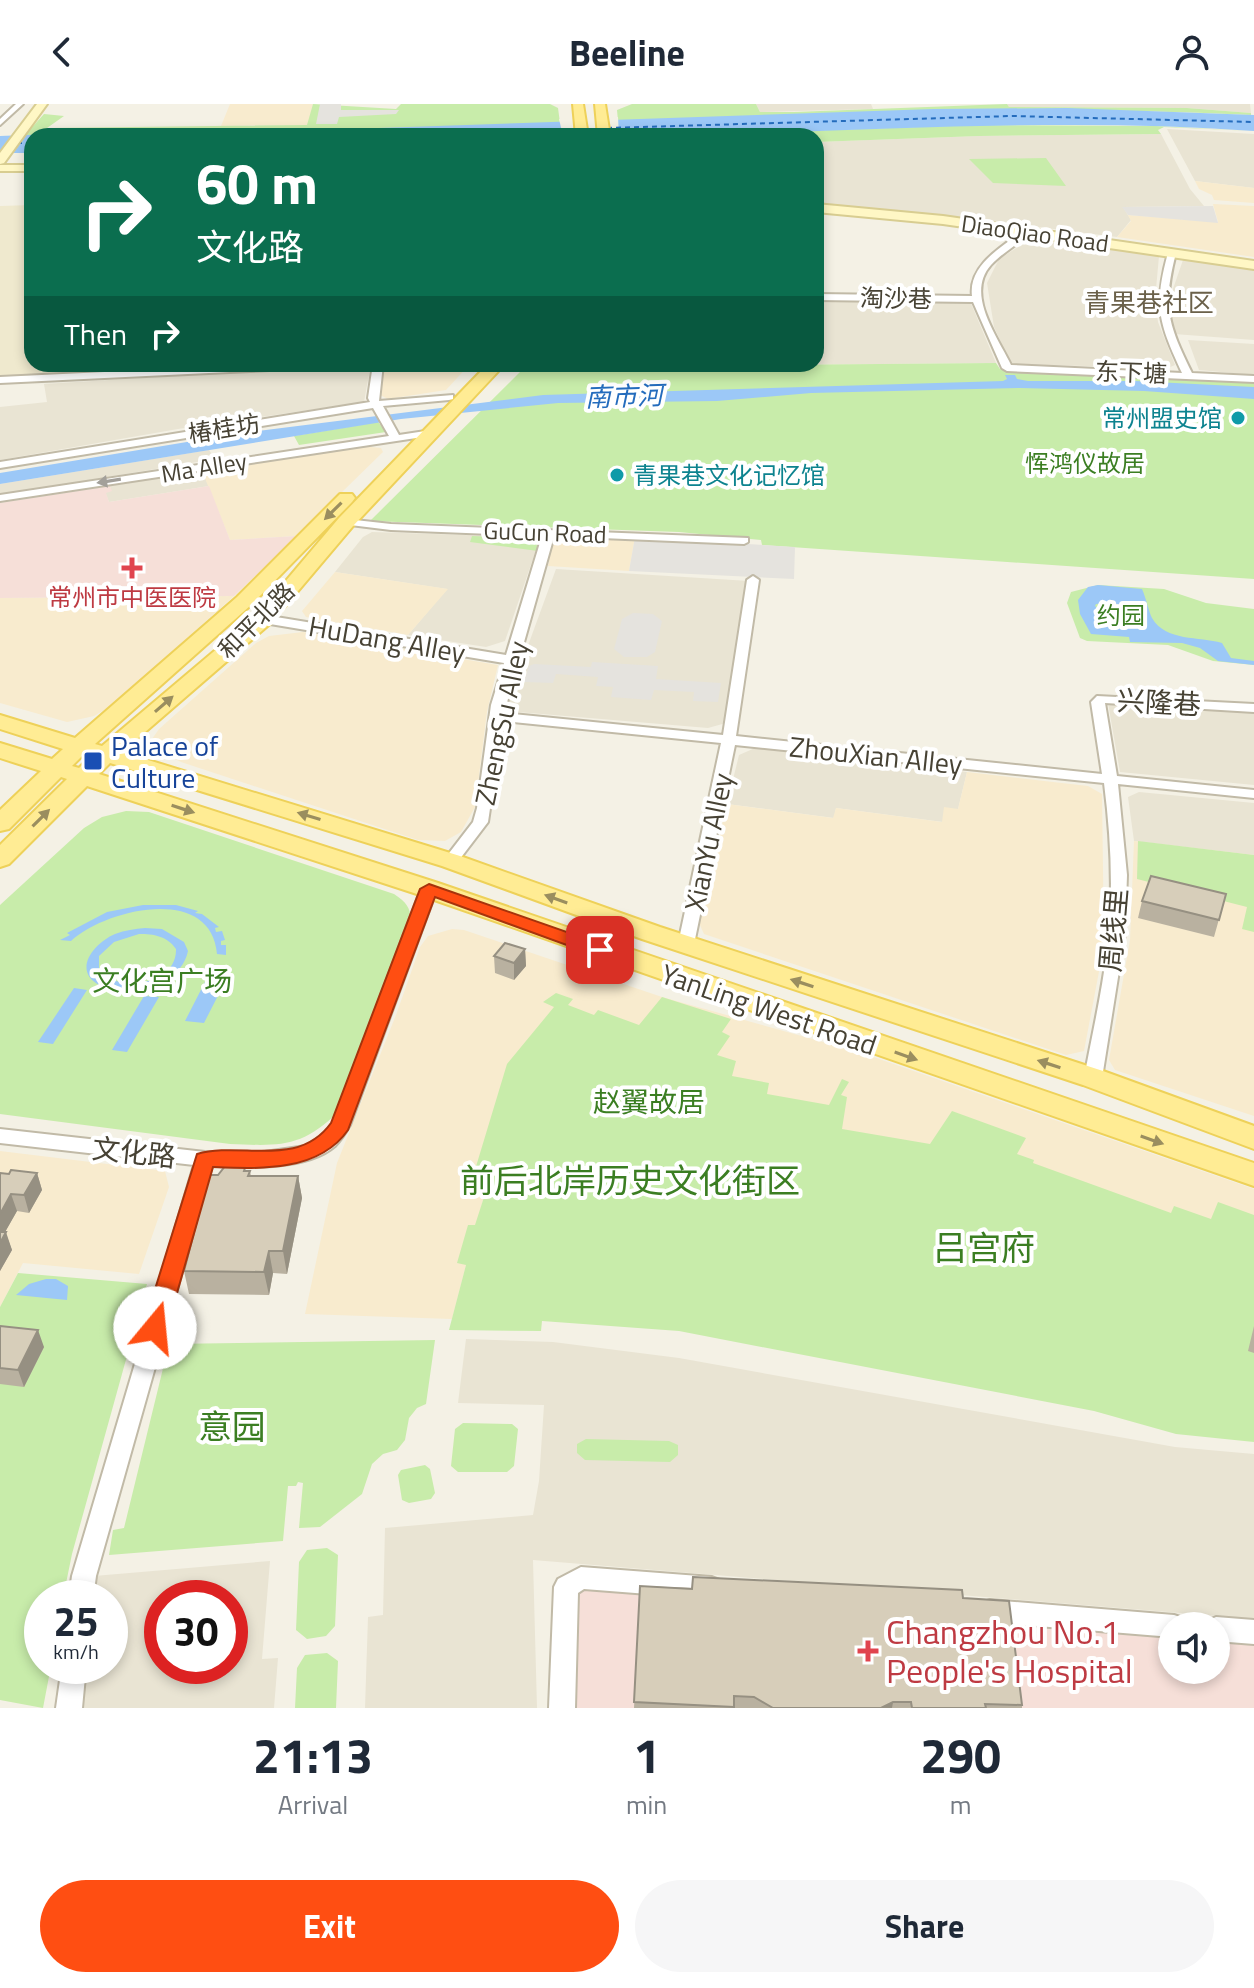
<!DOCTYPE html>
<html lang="en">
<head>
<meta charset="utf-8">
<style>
	body { margin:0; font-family:"Titillium Web","Noto Sans SC",sans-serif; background:#f6f6f7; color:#1f2937; height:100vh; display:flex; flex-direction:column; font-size:30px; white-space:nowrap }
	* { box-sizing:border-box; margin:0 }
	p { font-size:26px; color:#747a83 }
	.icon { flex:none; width:44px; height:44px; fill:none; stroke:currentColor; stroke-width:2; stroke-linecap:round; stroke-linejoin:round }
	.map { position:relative; height:1604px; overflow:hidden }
	.panel { display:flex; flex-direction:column; background:#fff; flex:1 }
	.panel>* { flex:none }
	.top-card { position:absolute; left:24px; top:24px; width:800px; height:244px; border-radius:24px; box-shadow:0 4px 12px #0003; background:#0b6e4f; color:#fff; overflow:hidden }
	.tools { position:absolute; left:1158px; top:1508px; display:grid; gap:16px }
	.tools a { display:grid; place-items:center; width:72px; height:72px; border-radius:50%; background:#fff; box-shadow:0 4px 12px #0003; font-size:40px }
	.speed { position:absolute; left:24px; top:1476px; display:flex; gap:16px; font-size:40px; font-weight:700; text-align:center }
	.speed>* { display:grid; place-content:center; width:104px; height:104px; border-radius:50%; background:#fff; box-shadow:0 4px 12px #0003; line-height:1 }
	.speed small { font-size:20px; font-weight:400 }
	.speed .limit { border:12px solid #d22; background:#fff; color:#111 }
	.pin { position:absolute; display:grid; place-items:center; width:68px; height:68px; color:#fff; margin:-34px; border-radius:16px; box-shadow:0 4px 12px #0006 }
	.me { position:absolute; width:88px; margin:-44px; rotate:17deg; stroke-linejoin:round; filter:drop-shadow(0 0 6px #0008) }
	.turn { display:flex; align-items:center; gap:28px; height:168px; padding:0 40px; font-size:36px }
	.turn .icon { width:104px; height:104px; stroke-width:2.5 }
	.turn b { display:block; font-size:56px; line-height:68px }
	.then { display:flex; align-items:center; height:76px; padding:0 40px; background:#0003; gap:16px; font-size:30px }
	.eta { display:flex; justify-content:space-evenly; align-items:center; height:136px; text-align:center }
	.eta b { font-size:48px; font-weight:700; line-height:56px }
	.primary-button { display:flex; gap:16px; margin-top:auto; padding:16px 40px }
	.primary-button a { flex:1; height:92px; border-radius:48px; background:#ff4e12; color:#fff; font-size:32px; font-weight:700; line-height:92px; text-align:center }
	.primary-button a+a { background:#f6f6f7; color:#1f2937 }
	header { display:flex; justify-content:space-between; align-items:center; height:104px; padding:0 40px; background:#fff; font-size:36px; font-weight:700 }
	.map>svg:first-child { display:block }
	.residential { fill:#e9e4d3; fill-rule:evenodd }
	.commercial { fill:#f8ebce }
	.education { fill:#efe9ce }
	.medical { fill:#f6dfd8 }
	.green { fill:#c8ecaa }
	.parking { fill:#e5e3de }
	.water { fill:#9cc8f7; fill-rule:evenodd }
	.pier { fill:#f4f1e5 }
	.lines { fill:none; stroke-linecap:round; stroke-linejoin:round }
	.ferry { stroke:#246cbd; stroke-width:2; stroke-dasharray:5 4; stroke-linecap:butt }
	.street-casing { stroke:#c1baa7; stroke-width:4 }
	.secondary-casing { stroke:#d8cd91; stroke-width:4 }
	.primary-casing { stroke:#eed159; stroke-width:4 }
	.street { fill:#fff; fill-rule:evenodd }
	.secondary { fill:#fff7c5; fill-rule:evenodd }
	.primary { fill:#ffec94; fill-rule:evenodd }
	.wall { fill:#b9b1a0 }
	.shaded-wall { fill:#969082 }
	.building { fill:#d7ceba; stroke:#969082; stroke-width:2 }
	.oneway { fill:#a3a09a }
	.oneway2 { fill:#9a8e5f }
	.route { fill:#ff4e12; stroke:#a6330c; stroke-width:2 }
	.culture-dot { fill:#0f9aa8; stroke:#fff; stroke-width:3 }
	.health-dot { fill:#e0444e; stroke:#fff; stroke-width:3 }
	.transit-dot { fill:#1a4fb4; stroke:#fff; stroke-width:3 }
	.labels { text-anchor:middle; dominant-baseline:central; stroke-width:8; stroke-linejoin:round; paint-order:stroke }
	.far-street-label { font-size:24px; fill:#474234; stroke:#fff }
	.far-culture-label { font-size:24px; fill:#0d838f; stroke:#fff; text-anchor:end }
	.far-park-label { font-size:24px; fill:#3b7e22; stroke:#fff }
	.far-health-label { font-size:24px; fill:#be3a42; stroke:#fff }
	.far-quarter-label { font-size:26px; fill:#6b614a; stroke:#fff }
	.far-water-label { font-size:26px; font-style:italic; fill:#246cbd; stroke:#fff }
	.street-label { font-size:28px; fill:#474234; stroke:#fff }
	.transit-label { font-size:28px; fill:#164399; stroke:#fff; text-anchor:start }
	.park-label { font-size:28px; fill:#3b7e22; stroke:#fff }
	.near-park-label { font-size:34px; fill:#3b7e22; stroke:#fff }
	.near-health-label { font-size:34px; fill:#be3a42; stroke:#fff; text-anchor:start }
</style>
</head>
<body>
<header><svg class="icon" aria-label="back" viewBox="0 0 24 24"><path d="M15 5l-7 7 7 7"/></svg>Beeline<svg class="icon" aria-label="person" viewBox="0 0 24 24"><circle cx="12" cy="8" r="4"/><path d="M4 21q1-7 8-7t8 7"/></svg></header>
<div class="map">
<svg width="1254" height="1604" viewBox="0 0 1254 1604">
	<rect width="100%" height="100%" fill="#f4f1e5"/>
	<path class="residential" d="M756 0H871L873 5 760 8Z
		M1007 0H1250L1251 9 1187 4 1009 3Z
		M1167 25 1254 30V84L1195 77Z
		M1161 30 1190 85 1204 102 1123 103 1131 116 1117 133 934 110 816 99V38L979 32Z
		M1034 133 1159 152 1155 196 1158 218 1175 261 1168 264 1011 260 994 223 987 179 999 155Z
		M1192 155 1254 164V236L1174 230 1166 205 1183 156Z
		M816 195 970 197 996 259 759 261 816 260Z
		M1188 236 1254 240V271L1199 266Z
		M371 260 364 298 178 325 0 356V303L47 298 44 280Z
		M209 346 215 355 0 391V380Z
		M202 367 209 382 109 398 105 388 111 387 110 382Z
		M372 428 527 433 539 437 505 537 486 543 408 531 447 485 335 468 363 433Z
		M556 465 749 477 726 619 708 624 518 608 509 605 507 599Z
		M1108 599 1254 607V681L1120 668Z
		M755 644 967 668 958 705 943 718 836 704 834 714 727 700 739 651Z
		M1139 688 1254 699V751L1134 737 1128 693Z
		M466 1235 553 1238 679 1254 1175 1343 1254 1350V1515L533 1456 537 1604H365L368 1513 383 1511 385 1424 533 1411 539 1377 544 1301 458 1299Z
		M270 1457 262 1555 278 1554 274 1604H82L86 1573H80L82 1562H110V1494H91L94 1472ZM162 1494H230V1562H162Z"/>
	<path class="commercial" d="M230 0H313L308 21 221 22Z
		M1195 77 1254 84V99L1214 96 1212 91 1199 85Z
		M1213 100 1254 102V153L1117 133 1131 117 1128 111 1218 118Z
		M382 260H470L446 286 388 295 378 290Z
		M361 342 381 344 383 348 297 432 230 436 202 367Z
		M554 430 635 433 629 467 548 462Z
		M335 468 448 485 408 531 306 513 302 507Z
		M234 492 111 602 94 612 67 618 0 599V494Z
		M303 528 498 561 487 608 475 703 461 728 445 737 418 736 181 658 151 643 152 635 159 625 256 539 269 532Z
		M967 668 1088 682 1102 690 1104 841 1084 947 1066 951 704 830 699 819 727 700 833 714 836 704 942 718 944 703 958 705Z
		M1134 737 1254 751V1012L1115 966 1109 956 1130 836Z
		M452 825 464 826 662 893 859 948 1254 1085V1134L1175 1111 487 1081 452 1215 305 1210 337 1059 396 911 420 843 428 832Z
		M0 1047 165 1067 169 1083 139 1170 23 1159 0 1203Z"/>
	<path class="education" d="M32 101V260H252L0 272V102Z"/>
	<path class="medical" d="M110 382 112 387 106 389 109 398 209 382 230 436 297 432 234 492 0 494V399Z
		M566 1483 1172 1522V1566H1216V1525L1254 1528V1604H562Z"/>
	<path class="green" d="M313 0 396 5 401 0H550L558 4 560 19 201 30 25 31 44 10 64 12 47 24 307 21Z
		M632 0H756L760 8H794L1007 0 1009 3 1187 4 1251 9V11C1040 0 829 9 618 17L617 6Z
		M978 21 1156 22 1254 27 1164 23 1158 26 1161 30 979 32 816 38V32L706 30Z
		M1046 54 1066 82 993 79 969 55Z
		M996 259 1000 265 1008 268H1092L1254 277V475L762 441 761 436 679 428 370 417 525 263Z
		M378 318 386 328 299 341 294 332Z
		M472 432 534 434 540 442 538 447 470 438Z
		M1098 481 1164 485 1206 499 1254 505V561L1213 557 1168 541 1087 537 1080 534 1067 499 1071 488Z
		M126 707 149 708 394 790C409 800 412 806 410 824L339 1007C302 1044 280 1042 230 1040L0 1010V801L84 724 102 713Z
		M1138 737 1254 751V828L1242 825 1247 803 1137 775Z
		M556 889 573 895 568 901 594 911 598 906 639 921 662 893 731 915 722 928 730 932 717 951 736 957 732 972 769 979 767 990 829 1001 842 975 849 978 841 991 847 993 842 1025 930 1040 952 1007 1026 1034 1017 1050 1034 1056 1033 1059 1171 1109 1174 1102 1211 1115 1218 1098 1254 1111V1338L1176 1330 1094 1307 679 1227 542 1217 541 1227 449 1226 466 1161 457 1159 468 1121H475L485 1090 477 1088 479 1081 471 1079 507 960 554 903 543 898Z
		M18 1169 147 1180 72 1450 63 1494H42V1562H51L43 1604 0 1596V1203Z
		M435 1236 426 1300 417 1304 409 1314 405 1336 397 1346 383 1350 372 1360 362 1390 320 1423 299 1424 303 1379 298 1378 296 1382H288L283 1437 109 1451 113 1426 124 1424 169 1240Z
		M463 1319 512 1320 518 1325 514 1362 507 1368H458L451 1362 455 1325Z
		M586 1335 669 1337 678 1341V1351L670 1358 585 1356 577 1349V1340Z
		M425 1361 430 1365 435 1389 431 1395 409 1399 402 1396 398 1371 401 1366Z
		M327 1444 338 1451 335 1522 326 1532 307 1535 296 1526 299 1458 307 1446Z
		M327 1549 338 1557 336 1604H295L297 1564 305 1551Z"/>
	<path class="parking" d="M320 0H341V6H399L396 10 339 13 337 20H316Z
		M1213 102 1218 119 1128 111 1122 103Z
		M635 433 795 443 794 475 629 467Z
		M633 509 653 510 662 517 655 548 647 553H624L614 545 622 515Z
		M592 558 658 562 656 575 721 579 718 598 693 597 694 588 654 586 651 596 611 593 613 583 596 582 598 573 556 570 553 579 524 578 529 562 534 560 591 563Z"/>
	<path class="water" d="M1067 4 1254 11V27C1051 12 849 29 646 32 442 35 237 32 32 32V49H0V32L25 31 201 30 934 5Z
		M1005 271H1015L1017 275 1028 277H1135L1254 283V295L1144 287 1020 284 811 289 717 297 558 299 401 315 0 380V369L235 330 543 291 1003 277 1007 275Z
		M1098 481 1142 485C1146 494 1149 508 1152 514 1166 538 1199 532 1222 539L1231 554 1254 557V561L1218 557 1200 544 1182 539 1130 538 1129 533 1091 530 1080 510 1078 496 1088 483ZM1113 499 1132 505 1134 518 1128 522 1114 521 1095 502 1096 500Z
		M143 801H176L198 807 195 809 202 810 219 823 215 824 216 828 222 827 225 836 221 837V841H226V851L217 850C211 780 106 805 71 837L60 836 70 831 67 829 107 808Z
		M145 824 162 825 184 838 188 847C181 882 128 897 99 881 72 866 94 839 115 830 125 826 135 825 145 824ZM139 830C154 830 167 832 176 845 177 881 120 888 99 868V852L114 838Z
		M206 876 225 878 204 919 185 917Z
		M74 884 87 886 53 940 38 938Z
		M144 892 159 893 127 948 112 946Z
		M46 1175H56L68 1182 67 1196 16 1191 29 1180Z"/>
	<path class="pier" d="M618 13 619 32H563L559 15Z"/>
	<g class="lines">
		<path class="ferry" d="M607 24 1012 12 1254 18
			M378 32 577 25
			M17 39H32"/>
		<g class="street-casing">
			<path id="street" d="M16 0H23L0 21V15Z
				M1024 126 1031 128C1019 140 1003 148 991 161 965 190 997 232 1011 261L1182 269C1159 219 1153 203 1168 149L1172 146 1176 149C1162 203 1168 220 1192 269L1254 272V278L1007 267 1002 264 973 198 816 196V190L972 192C968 161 1003 142 1024 126Z
				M271 260H336L331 263 0 279V273Z
				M373 260H383L379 297 453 291V295L449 296 383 302 399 331 432 326 436 327V331L0 397V391L389 332 373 304 0 364V358L370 298 368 294Z
				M346 415 391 420 748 434V438L744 440 554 432 504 609 723 631 747 476 753 472 759 476 736 632 1102 670 1091 598 1097 592 1254 600V608L1105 599 1117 672 1254 686V694L1118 680 1127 771 1125 829 1102 974 1099 978H1087L1084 974C1092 931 1102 889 1107 846 1114 790 1111 734 1104 679L735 641 694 840 692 844H680L678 840 721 639 503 617 488 718 456 760H446L443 757 473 718 477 704 491 601 504 559 264 519 258 515 264 511 506 551 542 432 391 426 342 420 340 418Z
				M429 780 437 785 350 1021C346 1028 341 1036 335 1042 308 1066 247 1064 212 1062L96 1472 93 1494H69L72 1472 194 1061 0 1039V1025L205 1048 251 1050 306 1042 323 1031 333 1019 421 785Z
				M581 1463 712 1473 720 1476 724 1484 720 1492 712 1495 584 1485 578 1489 575 1604H549L554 1483 558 1475Z
				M990 1496 1174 1511 1183 1514 1186 1522H1172V1533L990 1518 981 1515 978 1507 981 1499Z
				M1216 1513 1254 1516V1540L1216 1537V1522H1205L1207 1517Z
				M62 1562H86L82 1604H56Z"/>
		</g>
		<g class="secondary-casing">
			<path id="secondary" d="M37 0H47L4 59 0 60V49Z
				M0 61H32V67H0Z
				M816 100 943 112 1254 157V165L943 120 816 108Z"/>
		</g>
		<g class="primary-casing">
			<path id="primary" d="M573 0H583L588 32H576Z
				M595 0H605L610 32H598Z
				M488 260H505L353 422 271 519 122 648 460 752 660 823 1103 967 1254 1022V1045L1083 981 642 835 442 762 110 659 99 670 438 779 1254 1059V1082L420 791 87 682 9 760 0 763V741L67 675 61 673 9 725 0 727V706L41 667 0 654V639L52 655 63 645 0 625V611L75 634 237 493 340 390H352L355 394 352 398 251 501 95 640 102 642 257 511 339 414ZM83 651 90 653 79 664 72 662Z"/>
		</g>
		<use href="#street" class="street"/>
		<use href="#secondary" class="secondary"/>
		<use href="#primary" class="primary"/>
	</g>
	<path class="wall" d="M1226 790 1214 833 1138 814 1142 797Z
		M525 845 526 862 514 876 495 869 494 852Z
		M247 1067H250L251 1072H298L302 1094 287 1170 273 1169 269 1191 189 1190 184 1167 218 1071Z
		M0 1069H37L42 1086 29 1109 17 1107 5 1128 12 1146 0 1167Z
		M0 1222 44 1243 24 1283 0 1280Z
		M1254 1222V1249L1248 1247Z
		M640 1482 963 1494 1022 1601V1604H634Z"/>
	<path class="shaded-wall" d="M525 845 526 862 514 876V859Z
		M37 1069 42 1086 29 1109 24 1091Z
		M298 1072 302 1094 287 1170 283 1147Z
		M11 1090 17 1107 0 1137V1110Z
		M6 1128 12 1146 0 1167V1139Z
		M269 1147 273 1169 269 1191 264 1168Z
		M38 1226 44 1243 24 1283 18 1266Z
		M893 1598 892 1604H881Z"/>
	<path class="building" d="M1151 772 1226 790 1219 816 1142 797Z
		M505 839 525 845 514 859 494 852Z
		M226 1061H246L244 1067H250L248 1072H298L283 1147H269L264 1168 184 1167 209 1071H218Z
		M11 1066 37 1069 24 1091 11 1090 0 1110V1069L9 1070Z
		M0 1128H6L0 1139Z
		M0 1222 38 1226 18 1266 0 1264Z
		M693 1473 962 1486 963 1494 1009 1497 1022 1601 985 1600 986 1604H912L911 1598H893L881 1604H773L754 1593 734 1592V1603L634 1598 640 1482 692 1485Z"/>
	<defs><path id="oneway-solid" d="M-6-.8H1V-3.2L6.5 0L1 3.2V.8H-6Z" transform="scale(2)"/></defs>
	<use class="oneway" href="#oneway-solid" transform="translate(109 377) rotate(171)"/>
	<g class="oneway2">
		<use href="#oneway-solid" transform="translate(333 407) rotate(135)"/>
		<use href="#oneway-solid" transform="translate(164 600) rotate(-41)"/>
		<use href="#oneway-solid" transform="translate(183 705) rotate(18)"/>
		<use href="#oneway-solid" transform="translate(309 712) rotate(-163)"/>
		<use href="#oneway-solid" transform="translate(41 714) rotate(-45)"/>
		<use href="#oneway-solid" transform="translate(556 795) rotate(-160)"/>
		<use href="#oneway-solid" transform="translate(802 879) rotate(-162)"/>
		<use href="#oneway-solid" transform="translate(906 952) rotate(19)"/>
		<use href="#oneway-solid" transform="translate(1049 960) rotate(-162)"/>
		<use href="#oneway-solid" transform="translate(1152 1036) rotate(19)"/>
	</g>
	<path class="route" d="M429 780 607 842 610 846 607 851H594L435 793 348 1026C319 1068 260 1065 213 1063L167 1224 163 1231 155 1233 147 1231 143 1224 197 1050C241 1037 298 1065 331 1019L420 785Z"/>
	<g class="culture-dot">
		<circle cx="1238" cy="314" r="8"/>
		<circle cx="617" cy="371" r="8"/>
	</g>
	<g class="health-dot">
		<path d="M128 452h8v8h8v8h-8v8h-8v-8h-8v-8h8z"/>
		<path d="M864 1535h8v8h8v8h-8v8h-8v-8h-8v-8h8z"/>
	</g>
	<rect class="transit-dot" x="83" y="647" width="20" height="20" rx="4"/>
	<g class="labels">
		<g class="far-street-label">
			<text transform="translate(1035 129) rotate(8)">DiaoQiao Road</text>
			<text transform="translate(896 194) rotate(1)">淘沙巷</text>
			<text transform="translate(1131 268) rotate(2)">东下塘</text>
			<text transform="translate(224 324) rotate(-9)">椿桂坊</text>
			<text transform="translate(204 363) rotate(-9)">Ma Alley</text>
			<text transform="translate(545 428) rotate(2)">GuCun Road</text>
			<text transform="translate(256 516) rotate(-45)">和平北路</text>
		</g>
		<g class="far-culture-label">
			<text x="1222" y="314">常州盟史馆</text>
			<text x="633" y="371" text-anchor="start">青果巷文化记忆馆</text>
		</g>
		<g class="far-park-label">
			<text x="1085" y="359">恽鸿仪故居</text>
			<text x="1121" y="511">约园</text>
		</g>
		<g class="far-health-label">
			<text x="132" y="493">常州市中医医院</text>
		</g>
		<g class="far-quarter-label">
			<text x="1149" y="198">青果巷社区</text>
		</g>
		<g class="far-water-label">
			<text transform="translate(624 292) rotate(-2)">南市河</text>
		</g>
		<g class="street-label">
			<text transform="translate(387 535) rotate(10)">HuDang Alley</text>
			<text transform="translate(1159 598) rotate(3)">兴隆巷</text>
			<text transform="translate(501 619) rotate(-78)">ZhengSu Alley</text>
			<text transform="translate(876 651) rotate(6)">ZhouXian Alley</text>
			<text transform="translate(708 738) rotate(-78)">XianYu Alley</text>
			<text transform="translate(1113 826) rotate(-85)">周线里</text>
			<text transform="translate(769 905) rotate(19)">YanLing West Road</text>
			<text transform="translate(134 1048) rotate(6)">文化路</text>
		</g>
		<g class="transit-label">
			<text x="111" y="641">Palace of<tspan x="111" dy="32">Culture</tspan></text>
		</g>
		<g class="park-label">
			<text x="162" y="876">文化宫广场</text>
			<text x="649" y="997">赵翼故居</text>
		</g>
		<g class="near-park-label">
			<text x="630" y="1076">前后北岸历史文化街区</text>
			<text x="984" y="1143">吕宫府</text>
			<text x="232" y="1322">意园</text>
		</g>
		<g class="near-health-label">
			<text x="886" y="1527">Changzhou No.1<tspan x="886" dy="39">People's Hospital</tspan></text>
		</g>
	</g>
</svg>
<div class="tools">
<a><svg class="icon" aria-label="sound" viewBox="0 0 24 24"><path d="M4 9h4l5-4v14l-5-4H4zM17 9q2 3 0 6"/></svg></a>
</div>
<div class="speed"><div>25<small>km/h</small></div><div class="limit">30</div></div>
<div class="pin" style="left:600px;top:846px;background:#d93025"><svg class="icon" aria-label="arrive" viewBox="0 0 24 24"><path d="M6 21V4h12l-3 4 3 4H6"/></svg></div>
<svg class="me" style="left:155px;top:1224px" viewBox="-20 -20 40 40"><circle r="19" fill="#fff"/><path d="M0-13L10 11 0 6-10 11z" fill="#ff4e12"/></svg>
<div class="top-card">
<div class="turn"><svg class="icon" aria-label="right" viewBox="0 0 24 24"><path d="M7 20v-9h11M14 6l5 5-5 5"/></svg><div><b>60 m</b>文化路</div></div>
<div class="then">Then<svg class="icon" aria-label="right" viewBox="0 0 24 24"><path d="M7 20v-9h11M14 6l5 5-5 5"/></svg></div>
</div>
</div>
<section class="panel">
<div class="eta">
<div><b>21:13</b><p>Arrival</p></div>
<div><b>1</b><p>min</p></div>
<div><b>290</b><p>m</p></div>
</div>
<div class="primary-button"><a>Exit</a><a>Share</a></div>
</section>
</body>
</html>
